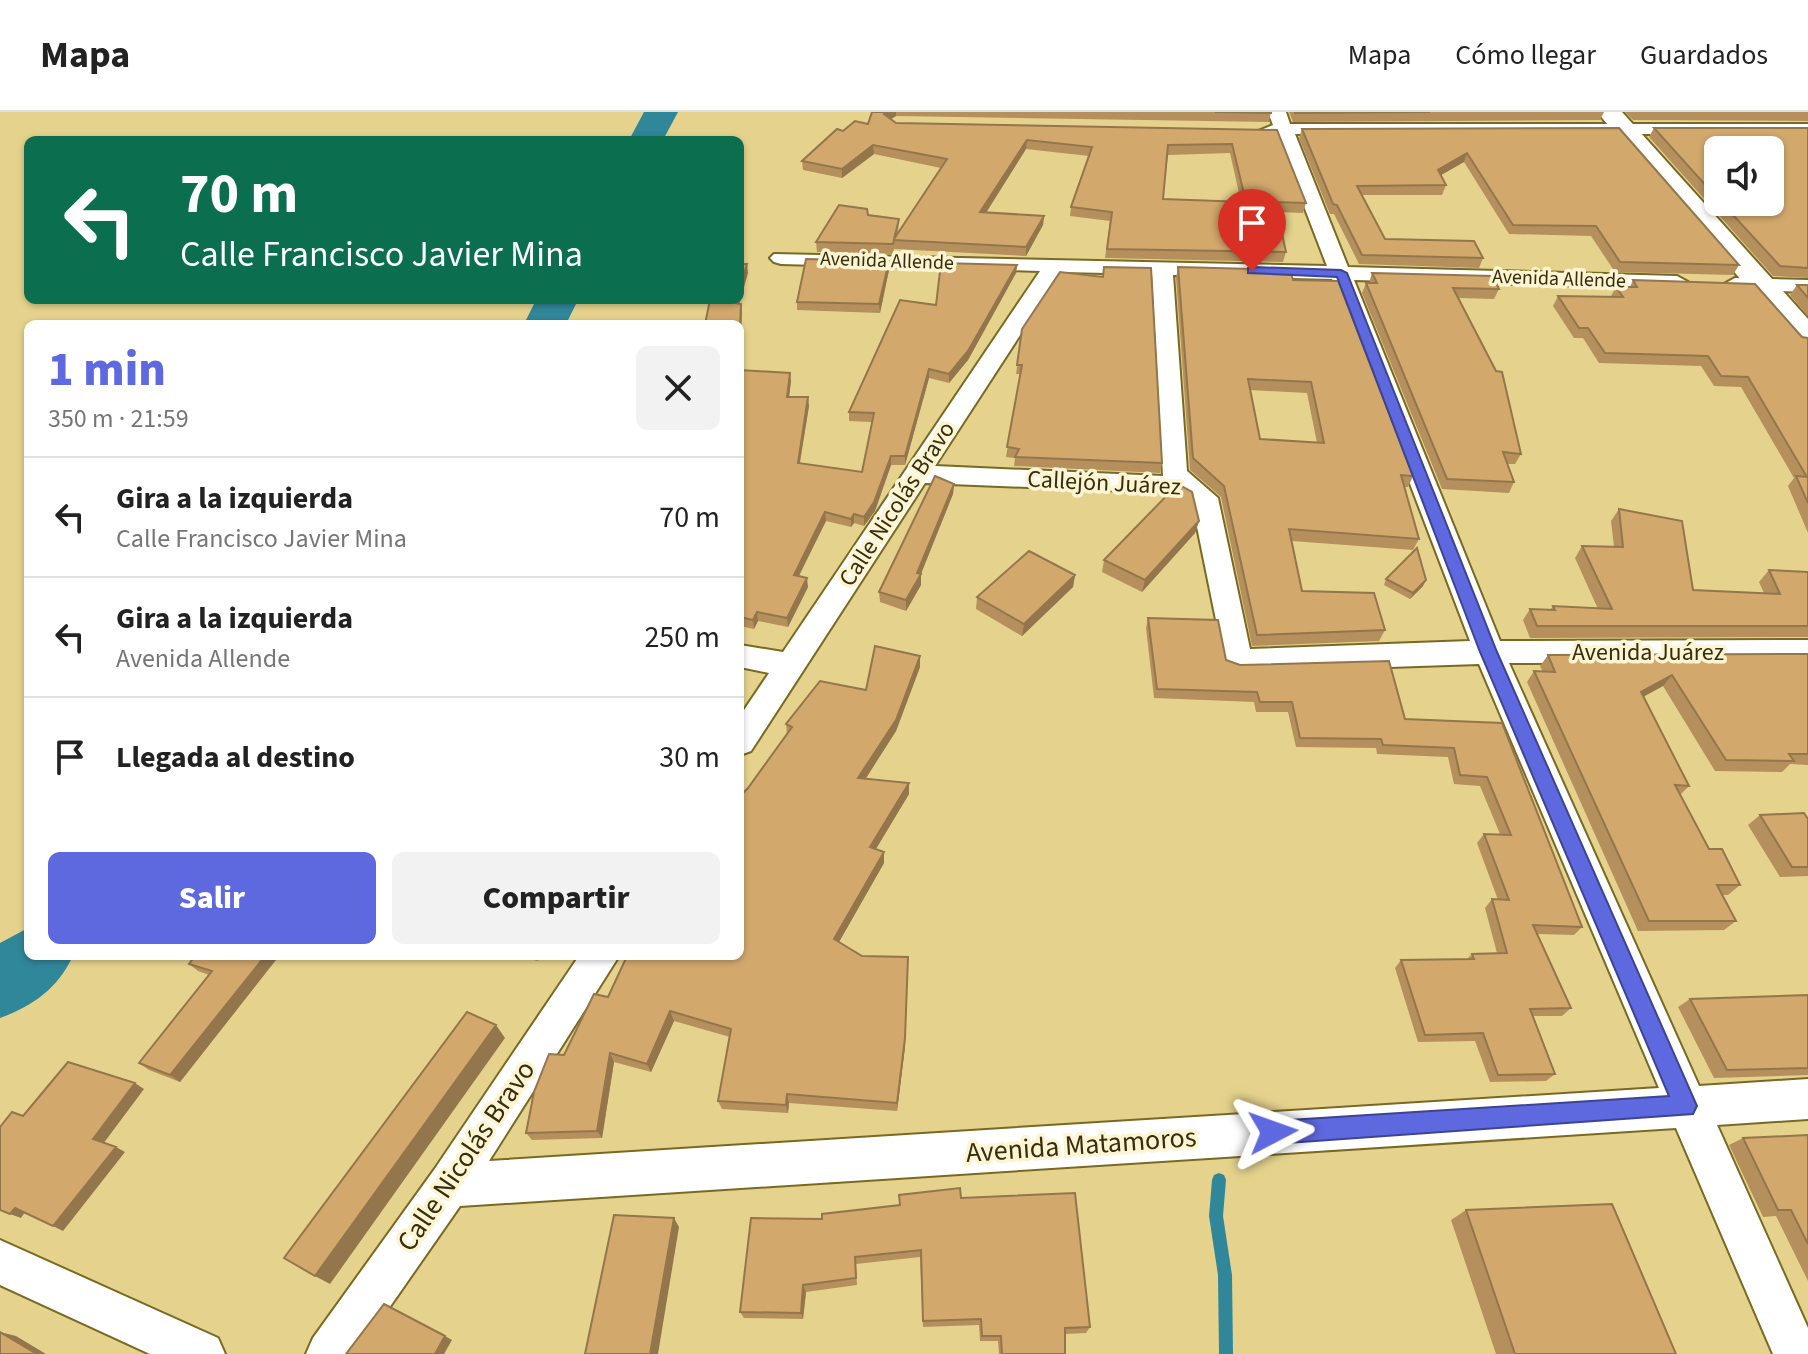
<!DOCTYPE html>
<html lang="es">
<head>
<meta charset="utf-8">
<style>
	body { margin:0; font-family:"Source Sans 3",sans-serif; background:#f2f2f2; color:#222; height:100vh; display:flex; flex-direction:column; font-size:30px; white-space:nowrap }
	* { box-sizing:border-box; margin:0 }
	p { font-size:26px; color:#767676 }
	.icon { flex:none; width:44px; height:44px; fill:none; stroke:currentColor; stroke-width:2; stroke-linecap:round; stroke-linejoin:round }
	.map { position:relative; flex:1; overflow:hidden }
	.panel { position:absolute; left:24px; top:208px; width:720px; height:640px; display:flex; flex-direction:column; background:#fff; border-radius:12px; box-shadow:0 2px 6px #0004 }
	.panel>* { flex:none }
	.guide { position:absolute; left:24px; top:24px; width:720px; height:168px; border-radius:12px; box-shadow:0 2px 6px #0004; background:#0b6e4f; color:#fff; overflow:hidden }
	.fabs { position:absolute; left:1704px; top:24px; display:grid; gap:16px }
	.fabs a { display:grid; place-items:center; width:80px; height:80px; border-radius:12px; background:#fff; box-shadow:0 2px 6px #0004; font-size:40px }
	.pin { position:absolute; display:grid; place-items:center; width:68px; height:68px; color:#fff; margin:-82px -34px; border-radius:50% 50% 50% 0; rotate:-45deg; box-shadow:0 0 8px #0007 }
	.pin .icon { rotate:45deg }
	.me { position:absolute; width:88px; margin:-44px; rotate:86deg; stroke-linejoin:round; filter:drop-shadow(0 0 6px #0008) }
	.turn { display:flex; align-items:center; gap:28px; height:168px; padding:0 24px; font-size:36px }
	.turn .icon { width:104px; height:104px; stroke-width:2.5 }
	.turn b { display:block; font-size:56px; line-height:68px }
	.round { display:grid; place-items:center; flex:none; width:84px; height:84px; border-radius:12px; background:#f2f2f2 }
	.overview { display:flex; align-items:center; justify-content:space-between; height:136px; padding:0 24px }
	h1 { font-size:48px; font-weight:800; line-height:60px; color:#5e69e0 }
	.action { display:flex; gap:16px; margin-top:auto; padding:16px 24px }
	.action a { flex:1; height:92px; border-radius:12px; background:#5e69e0; color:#fff; font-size:32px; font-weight:800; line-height:92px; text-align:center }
	.action a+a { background:#f2f2f2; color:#222 }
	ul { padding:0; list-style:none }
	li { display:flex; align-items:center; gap:24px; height:120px; padding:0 24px; border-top:2px solid #e0e0e0 }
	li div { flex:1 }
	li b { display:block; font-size:30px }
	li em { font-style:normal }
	header { display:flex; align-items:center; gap:48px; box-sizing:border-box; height:112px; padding:0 40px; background:#fff; border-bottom:2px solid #e0e0e0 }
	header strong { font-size:38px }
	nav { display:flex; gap:44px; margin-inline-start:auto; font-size:28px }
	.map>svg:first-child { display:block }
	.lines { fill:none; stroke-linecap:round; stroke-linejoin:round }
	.stream { fill:#30879a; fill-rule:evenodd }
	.river { fill:#30879a; fill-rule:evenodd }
	.street-casing { stroke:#7a6922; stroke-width:4 }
	.secondary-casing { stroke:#7a6922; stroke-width:4 }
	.street { fill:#fff; fill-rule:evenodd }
	.secondary { fill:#fff; fill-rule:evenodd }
	.wall { fill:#b5905d; fill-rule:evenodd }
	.shaded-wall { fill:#93764c }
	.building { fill:#d2a86c; stroke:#93764c; stroke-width:2; fill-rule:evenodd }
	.route { fill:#5e69e0; stroke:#3d4492; stroke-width:2 }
	.labels { text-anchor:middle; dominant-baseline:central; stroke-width:7; stroke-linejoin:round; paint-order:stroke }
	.far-street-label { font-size:20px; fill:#362e11; stroke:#fdf4d1 }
	.street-label { font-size:24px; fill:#362e11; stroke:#fdf4d1 }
	.near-street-label { font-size:28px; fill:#362e11; stroke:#fdf4d1 }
</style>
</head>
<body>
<header>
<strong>Mapa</strong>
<nav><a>Mapa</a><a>Cómo llegar</a><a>Guardados</a></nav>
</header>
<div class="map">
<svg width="1808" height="1242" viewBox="0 0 1808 1242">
	<rect width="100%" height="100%" fill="#e5d38d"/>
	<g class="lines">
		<path class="stream" d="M1219 1061 1224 1063 1226 1068 1223 1104 1232 1163 1233 1242H1219L1218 1163 1209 1104 1212 1068 1214 1063Z"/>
		<path class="river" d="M644 0H678L663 28H629Z
			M536 188H578L566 212H524Z
			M28 816V844H73C58 876 33 894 0 906V831Z"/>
		<g class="street-casing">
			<path id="street" d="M1268 0H1286L1290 12H1808V22H1295L1348 155 1677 164 1688 170 1677 176 1354 168 1500 529 1808 528V550L1509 551 1699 974 1808 967V1007L1717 1013 1808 1216V1242H1773L1676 1016 460 1094 357 1242H306L313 1226 434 1058 579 844H619L489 1049 1659 976 1479 552 1237 560 1226 557 1192 390 1179 381 925 371 751 639 740 643V604L769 561 740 555V533L783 540 1040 159 781 152 774 150 770 146 774 142 1327 154 1277 24H1267L1258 19 1273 13ZM1061 160 1152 162 1163 364 935 354ZM1173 163 1332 167 1470 529 1250 537 1218 386 1187 359Z
				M1735 166 1808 168V180L1727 177 1724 172Z
				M0 1128 218 1226 225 1242H150L0 1173Z"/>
		</g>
		<g class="secondary-casing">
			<path id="secondary" d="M1597 0H1622L1808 207V235L1797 233Z"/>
		</g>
		<use href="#street" class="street"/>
		<use href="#secondary" class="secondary"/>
	</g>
	<path class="wall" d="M872 0H1271L1269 10 896 4 891 7 896 11 1277 18 1306 91 1303 101 1277 100 1286 140 1283 150 1105 146 1110 109 1070 104 1071 95 1089 44 1026 37 986 101 1044 104 1043 113 1026 144 894 137 893 142 817 140 816 130 868 103 899 107 898 122 941 56 874 42 842 66 803 58 802 49 843 19 868 12ZM1230 41 1241 90 1163 87 1168 43Z
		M1289 0H1604L1600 8 1293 10Z
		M1625 0H1808V9L1633 8Z
		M1619 16 1739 153 1733 163 1615 160 1591 124 1509 122 1464 50 1441 63 1446 73 1442 83H1362L1385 127 1483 146 1479 156 1359 152 1334 102H1330L1299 26 1302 17Z
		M1654 16H1808V166L1773 164 1649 25ZM1718 38 1770 90H1718Z
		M1017 153 1016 161 968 248 949 271 929 266 905 353H891L875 399 864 414 854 411 851 415 826 409 798 464 808 475 788 515 758 509 754 517 740 514V258L791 269 789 285 809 294 800 351 862 360 872 310 849 309V300L936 193Z
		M1178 155 1293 168 1413 364 1408 375H1404L1419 427 1413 438 1292 429 1302 479 1385 518 1379 529 1252 534 1221 385 1190 358 1176 166ZM1250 278 1307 281 1317 331 1260 327Z
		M889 158 880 201 797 198V190Z
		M1372 161 1499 177 1494 187 1458 186 1521 342 1515 352H1507L1514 370 1509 381 1442 377 1362 181 1366 171H1369Z
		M1633 168 1802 225 1808 226V421L1788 374 1794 366 1741 275 1714 274 1701 254 1599 251 1583 226H1574L1553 194 1558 184H1611L1616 175H1630Z
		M1797 173H1808V204L1790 183Z
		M1022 217 1162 351 1160 361 1014 354 1015 346 1006 345 1020 262H1016Z
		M954 372 953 382 921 462V473L906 499 880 490 879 480Z
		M1619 397 1693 478 1764 481 1759 470 1769 458 1808 460V525L1530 526 1523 508 1530 497 1550 498 1553 494 1598 497 1575 446 1582 434 1614 435 1611 409Z
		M1199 409 1195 421 1142 480 1102 460 1104 448Z
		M1075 463 1073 475 1022 524 976 497 977 485Z
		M1386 467 1423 474 1410 487 1384 473Z
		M1148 506 1226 548 1240 553 1405 607 1502 611 1582 815 1574 823 1537 822 1571 896 1562 904H1533L1555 962 1546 969 1490 970 1475 929 1418 930 1395 856 1401 848 1467 847 1472 842 1497 841 1485 796 1492 787 1498 788 1477 731 1484 722H1500L1480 674 1454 672 1448 645 1377 642 1376 636 1296 635 1288 600H1256L1254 590 1154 586 1146 516Z
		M1808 542V653L1790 652 1782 660 1715 659 1663 574 1644 584 1689 674 1680 683 1709 737 1740 773 1728 783H1722L1736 809 1724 818 1638 819 1527 570 1534 559 1543 560 1540 554 1548 543Z
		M920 555 896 619 866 666 909 671V682L876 737 884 751 839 830 905 935 897 999 789 991 788 1001 722 997 718 989 730 925 674 909 651 960 614 950 602 1026 532 1028 526 1021 564 943 608 885 748 676 787 623 786 612Z
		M1760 703 1808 707V764L1780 765 1748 713Z
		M195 844H279L180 970 149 958 139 951 209 863 198 859 189 852Z
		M517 844H541L538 849Z
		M1808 883V963L1714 966 1678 895 1690 887Z
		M1808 1023V1169L1776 1104 1763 1105 1729 1033 1743 1026Z
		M899 1083 961 1086 1090 1215 1086 1221 1065 1222V1242H999L998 1229H980L979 1213 923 1215 920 1145 856 1152 857 1173 806 1180 803 1207 744 1206 740 1200 822 1107 900 1093Z
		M1466 1098 1676 1242H1496L1451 1108Z"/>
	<path class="shaded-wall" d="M887 0H896V4L884 11V2Z
		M1027 28 1026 37 980 110V100Z
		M873 33 874 42 842 66V57Z
		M1467 41 1464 50 1434 67 1438 58Z
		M1044 104 1043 113 1026 144V135Z
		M889 149V158L880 201 879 192Z
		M747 152 748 161 737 200 735 191 736 188H740V176Z
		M1017 153 1016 161 968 248 949 271V262Z
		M741 192 742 201 740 252V214Z
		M929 257V266L905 353V344Z
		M790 261 791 269 788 293 787 285Z
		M808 285 809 294 798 360V351Z
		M891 344V353L875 399 864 414V405Z
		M954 372 953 382 920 464 921 462V473L906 499V488Z
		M825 400 826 409 795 472 794 463Z
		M854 402V411L851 415V407Z
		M1199 409 1195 421 1142 480 1145 468Z
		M1075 463 1073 475 1022 524 1024 512Z
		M807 466 808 475 788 515 787 506Z
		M1426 468 1423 474 1410 487 1413 481Z
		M757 500 758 509 754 517 753 508Z
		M920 544V555L896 619 859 677 858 666Z
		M1672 563 1663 574 1632 591 1641 580Z
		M909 671V682L871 745 870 735Z
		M884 740V751L835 837 834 827Z
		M265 844H279L180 970 170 963Z
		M908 845 905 935 897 999V991Z
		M670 899 674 909 651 960 647 952Z
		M496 913 505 926 330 1172 315 1164Z
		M610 941 614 950 602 1026 597 1019Z
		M135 971 144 977 103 1032 93 1027Z
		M787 982 789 991 788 1001 786 993Z
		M116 1035 125 1040 63 1119 53 1114Z
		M15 1096 25 1100 21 1106 10 1102Z
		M674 1106 679 1115 658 1242H650Z
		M803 1173 806 1180 803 1207 801 1201Z
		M0 1220 16 1224 46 1242H37Z
		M445 1224 452 1228 444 1242H434Z"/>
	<path class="building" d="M872 0H887L884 2 896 11 1277 18 1306 91 1275 90 1286 140 1107 137 1112 100 1071 95 1092 35 1027 28 980 100 1044 104 1026 135 894 128 893 132 816 130 839 93 867 97 868 103 899 107 894 127 947 47 873 33 842 57 802 49 837 17 843 19 855 9 868 12ZM1232 32 1246 90 1163 87 1168 33Z
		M1215 0H1271V1Z
		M1295 0H1430L1295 1Z
		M1619 16 1739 153 1620 150 1596 114 1513 113 1467 41 1438 58 1446 73 1357 74 1385 127 1474 129 1483 146 1362 143 1337 93 1333 92 1302 17Z
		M1654 16H1808V156L1780 154 1721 90H1770V38H1718V87Z
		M806 147 889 149 879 192 797 190Z
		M941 151 1017 153 968 239 949 262 929 257 905 344H891L874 390 864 405 854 402 851 407 825 400 794 463 807 466 787 506 757 500 753 508 740 505V258L790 261 787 285H808L798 351 862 360 874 301 849 300 900 188 936 193Z
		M740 152H747L740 176Z
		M1104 155 1151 156 1162 351 1015 345 1019 337 1007 335 1022 253H1017L1022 217 1060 160 1103 165Z
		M1178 155 1290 158 1293 168 1338 169 1413 364 1401 363 1419 427 1289 417 1302 479 1374 481 1385 518 1257 523 1224 374 1193 346ZM1248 267 1311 270 1324 331 1260 327Z
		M1372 161 1493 164 1499 177 1453 176 1496 259 1502 260 1521 342 1503 340 1514 370 1447 367 1366 171H1377Z
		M1633 168 1755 172 1802 225 1808 226V391L1796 364 1807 365 1748 265 1721 264 1708 244 1605 241 1588 216H1579L1558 184 1623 185 1616 175H1637Z
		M1797 173H1808V186Z
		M710 188H736L735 191 741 192 740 214V212H705Z
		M935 364 954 372 917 461 921 462 906 488 879 480Z
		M1178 372 1192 380 1199 409 1145 468 1104 448Z
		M1619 397 1682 409 1693 478 1780 482 1769 458 1808 460V514H1537L1530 497 1555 498 1553 494 1612 497 1582 434 1623 435Z
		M1417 436 1426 468 1413 481 1386 467Z
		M1029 439 1075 463 1024 512 977 485Z
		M1148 506 1218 508 1226 548 1240 553 1389 549 1405 607 1502 611 1582 815 1533 813 1571 896 1530 897 1555 962 1498 963 1483 921 1425 923 1401 848 1474 847 1472 842 1507 841 1492 787 1509 788 1484 722 1511 723 1487 665 1460 663 1454 636 1383 633 1381 627 1300 626 1292 590H1260L1257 580 1157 577Z
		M875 534 920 544 896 608 858 666 909 671 870 735 884 740 834 827 862 844 908 845 905 926 897 991 787 982 786 993 718 989 731 917 670 899 647 952 610 941 597 1019 526 1021 534 980 549 942 564 943 594 882 608 885 627 844H740V684L748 676 792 615 786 612 820 569 866 578Z
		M1808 542V642H1789L1794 649 1726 648 1672 563 1641 580 1689 674 1675 673 1709 737H1722L1740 773H1717L1736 809H1649L1534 559 1555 560 1548 543Z
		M1804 701 1808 707V755H1792L1760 703Z
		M195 844H265L170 963 139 951 212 859 189 852Z
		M1808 883V956L1727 958 1690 887Z
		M467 900 496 913 315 1164 284 1146Z
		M68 950 135 971 93 1027 116 1035 53 1114 15 1096 10 1102 0 1098V1015L12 1000 23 1004Z
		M1808 1023V1132L1791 1098H1778L1743 1026Z
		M960 1076 961 1086 1075 1081 1090 1215 1065 1216V1242H1002L1001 1224H982L981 1207 923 1209 921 1138 855 1145 856 1166 803 1173 801 1201 740 1200 751 1106 822 1107V1102L900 1093 899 1083Z
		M1612 1092 1676 1242H1515L1466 1098Z
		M614 1103 674 1106 650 1242H585Z
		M384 1192 445 1224 435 1242H346Z
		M0 1220 37 1242H0Z"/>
	<path class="route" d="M1252 155 1341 158 1347 161 1497 540 1697 994 1693 1002 1273 1032 1265 1029 1261 1020 1265 1012 1273 1009 1669 984 1480 540 1337 165 1248 161V156Z"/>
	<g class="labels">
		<g class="far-street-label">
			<text transform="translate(887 149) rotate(2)">Avenida Allende</text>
			<text transform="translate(1559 167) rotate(2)">Avenida Allende</text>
		</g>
		<g class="street-label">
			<text transform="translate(1104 371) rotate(3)">Callejón Juárez</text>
			<text transform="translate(897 392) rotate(-57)">Calle Nicolás Bravo</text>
			<text x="1648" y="540">Avenida Juárez</text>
		</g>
		<g class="near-street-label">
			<text transform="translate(1081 1033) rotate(-4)">Avenida Matamoros</text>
			<text transform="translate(466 1044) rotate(-56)">Calle Nicolás Bravo</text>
		</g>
	</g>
</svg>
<div class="fabs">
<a><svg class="icon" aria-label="sound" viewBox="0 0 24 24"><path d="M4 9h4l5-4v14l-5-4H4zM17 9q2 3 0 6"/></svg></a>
</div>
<div class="pin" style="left:1252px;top:159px;background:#d93025"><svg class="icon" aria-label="arrive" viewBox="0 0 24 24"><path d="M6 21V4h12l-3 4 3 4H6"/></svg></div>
<svg class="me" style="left:1273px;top:1020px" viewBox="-20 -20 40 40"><path d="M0-17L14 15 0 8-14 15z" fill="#5e69e0" stroke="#fff" stroke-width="4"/></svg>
<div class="guide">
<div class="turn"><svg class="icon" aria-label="left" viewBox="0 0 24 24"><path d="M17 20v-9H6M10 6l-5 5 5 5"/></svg><div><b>70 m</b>Calle Francisco Javier Mina</div></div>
</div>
<section class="panel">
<div class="overview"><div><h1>1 min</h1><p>350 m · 21:59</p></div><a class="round"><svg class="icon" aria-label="close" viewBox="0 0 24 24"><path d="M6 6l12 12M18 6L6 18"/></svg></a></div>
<ul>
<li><svg class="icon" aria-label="left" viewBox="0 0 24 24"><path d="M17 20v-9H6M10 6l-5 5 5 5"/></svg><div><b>Gira a la izquierda</b><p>Calle Francisco Javier Mina</p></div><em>70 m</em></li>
<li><svg class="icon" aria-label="left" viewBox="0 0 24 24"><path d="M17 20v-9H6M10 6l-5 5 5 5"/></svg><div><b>Gira a la izquierda</b><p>Avenida Allende</p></div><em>250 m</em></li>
<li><svg class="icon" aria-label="arrive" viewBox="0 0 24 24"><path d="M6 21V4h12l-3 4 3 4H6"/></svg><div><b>Llegada al destino</b></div><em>30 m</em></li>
</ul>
<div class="action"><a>Salir</a><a>Compartir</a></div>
</section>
</div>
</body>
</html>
